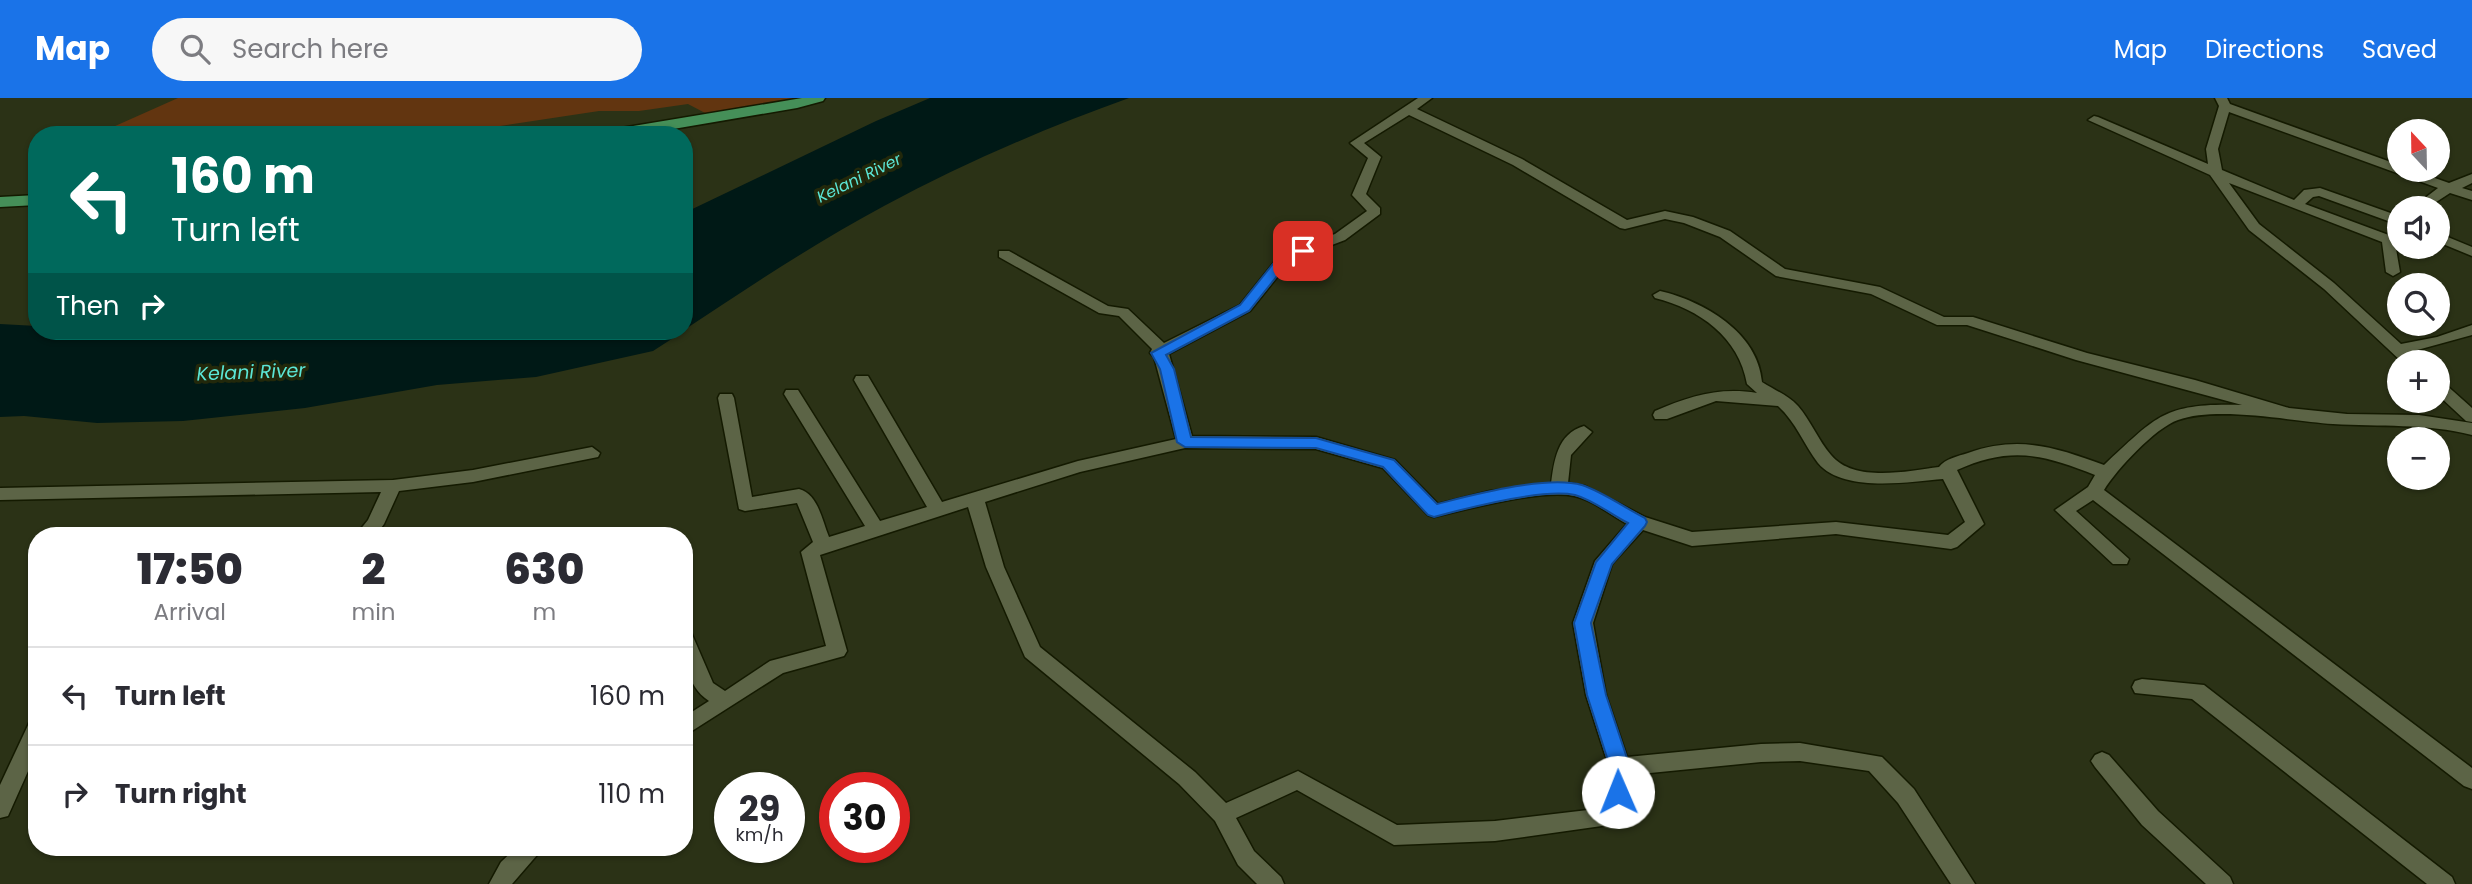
<!DOCTYPE html>
<html lang="en">
<head>
<meta charset="utf-8">
<style>
	body { margin:0; font-family:Poppins,sans-serif; background:#f7f7f7; color:#2b2b33; height:100vh; display:flex; flex-direction:column; font-size:26px; white-space:nowrap }
	* { box-sizing:border-box; margin:0 }
	p { font-size:23px; color:#7c7c81 }
	.icon { flex:none; width:38px; height:38px; fill:none; stroke:currentColor; stroke-width:2; stroke-linecap:round; stroke-linejoin:round }
	.map { position:relative; flex:1; overflow:hidden }
	.sheet { position:absolute; left:28px; top:429px; width:665px; height:329px; display:flex; flex-direction:column; background:#fff; border-radius:28px; box-shadow:0 2px 5px #0004 }
	.sheet>* { flex:none }
	.guide { position:absolute; left:28px; top:28px; width:665px; height:214px; border-radius:28px; box-shadow:0 2px 5px #0004; background:#00695c; color:#fff; overflow:hidden }
	.needle { width:46px; rotate:338deg }
	.controls { position:absolute; left:2387px; top:21px; display:grid; gap:14px }
	.controls a { display:grid; place-items:center; width:63px; height:63px; border-radius:50%; background:#fff; box-shadow:0 2px 5px #0004; font-size:35px }
	.speed { position:absolute; left:714px; top:674px; display:flex; gap:14px; font-size:35px; font-weight:700; text-align:center }
	.speed>* { display:grid; place-content:center; width:91px; height:91px; border-radius:50%; background:#fff; box-shadow:0 2px 5px #0004; line-height:1 }
	.speed small { font-size:18px; font-weight:400 }
	.speed .limit { border:10px solid #d22; background:#fff; color:#111 }
	.pin { position:absolute; display:grid; place-items:center; width:60px; height:60px; color:#fff; margin:-30px; border-radius:14px; box-shadow:0 4px 10px #0006 }
	.me { position:absolute; width:77px; margin:-38px; rotate:359deg; stroke-linejoin:round; filter:drop-shadow(0 0 5px #0008) }
	.turn { display:flex; align-items:center; gap:24px; height:147px; padding:0 28px; font-size:32px }
	.turn .icon { width:91px; height:91px; stroke-width:2.5 }
	.turn b { display:block; font-size:49px; line-height:60px }
	.then { display:flex; align-items:center; height:66px; padding:0 28px; background:#0003; gap:14px; font-size:26px }
	.eta { display:flex; justify-content:space-evenly; align-items:center; height:119px; text-align:center }
	.eta b { font-size:42px; font-weight:800; line-height:49px }
	ul { padding:0; list-style:none }
	li { display:flex; align-items:center; gap:21px; height:98px; padding:0 28px; border-top:2px solid #e1e1e2 }
	li div { flex:1 }
	li b { display:block; font-size:26px }
	li em { font-style:normal }
	header { display:flex; align-items:center; gap:42px; box-sizing:border-box; height:98px; padding:0 35px; background:#1a73e8; color:#fff }
	header strong { font-size:33px }
	nav { display:flex; gap:38px; margin-inline-start:auto; font-size:24px }
	.search { width:490px; height:63px; background:#f7f7f7; display:flex; align-items:center; gap:18px; box-sizing:border-box; padding:0 24px; border-radius:38px; color:#7c7c81; font-size:26px }
	.map>svg:first-child { display:block }
	.green { fill:#623510 }
	.water { fill:#001916 }
	.lines { fill:none; stroke-linecap:round; stroke-linejoin:round }
	.minor-casing { stroke:#141a00; stroke-width:3 }
	.major-casing { stroke:#141a00; stroke-width:3 }
	.minor { fill:#5c6446; fill-rule:evenodd }
	.major { fill:#458f58; fill-rule:evenodd }
	.route { fill:#1a73e8; stroke:#114b97; stroke-width:2 }
	.labels { text-anchor:middle; dominant-baseline:central; stroke-width:7; stroke-linejoin:round; paint-order:stroke }
	.far-water-label { font-size:16px; font-style:italic; fill:#5be6d6; stroke:#22280b }
	.water-label { font-size:19px; font-style:italic; fill:#5be6d6; stroke:#22280b }
</style>
</head>
<body>
<header>
<strong>Map</strong>
<div class="search"><svg class="icon" aria-label="search" viewBox="0 0 24 24"><circle cx="10" cy="10" r="6"/><path d="M15 15l6 6"/></svg>Search here</div>
<nav><a>Map</a><a>Directions</a><a>Saved</a></nav>
</header>
<div class="map">
<svg width="2472" height="786" viewBox="0 0 2472 786">
	<rect width="100%" height="100%" fill="#2b3216"/>
	<path class="green" d="M178 0H802L707 16 688 6 639 13H599L460 34 378 28 333 37H95Z"/>
	<path class="water" d="M930 0H1129C1045 30 962 66 884 108 815 145 749 189 684 232V115L876 23Z
		M0 226 37 228V233H106L188 238 343 233H684L653 253 536 279 437 287 305 310 183 323 97 325 24 318 0 319Z"/>
	<g class="lines">
		<g class="minor-casing">
			<path id="minor" d="M1418 0H1432L1417 11 1522 61 1627 122 1665 113 1693 119 1730 133 1785 171 1880 189 1944 219H1973L2087 255 2195 282 2289 310 2347 316 2419 317 2472 325V337C2426 325 2380 329 2333 326 2290 323 2218 308 2178 322 2155 330 2117 371 2104 392L2472 670V691L2464 688 2093 402 2076 413 2129 461 2127 466H2113L2055 412 2088 389 2095 377C2043 356 2010 348 1957 372L1984 426 1957 449 1951 451 1836 436 1692 448 1643 432 1612 466 1593 525 1606 597 1627 659 1761 646 1800 645 1882 659 1914 691 1975 786H1951L1898 705 1869 673 1800 663 1761 664 1630 677 1626 718 1623 725 1495 743 1394 747 1297 692 1236 720 1254 753 1281 779 1284 786H1257L1238 767 1215 723 1179 686 1025 559 986 469 968 409 820 457 847 553 844 558 783 575 684 638V619L709 603C685 587 684 558 684 532L691 534 713 585 725 593 770 563 826 548 801 454 813 444 797 405 745 413 739 411 718 300 720 296H732L734 300 752 399 799 391C818 396 822 422 829 439L865 428 784 296 786 292H798L880 423 927 409 854 282 856 278H868L942 404 1078 363 1176 341 1154 259 1150 255 1152 251 1119 218 1099 215 999 159V153H1009L1108 208 1128 211 1164 245 1240 207 1280 157 1335 136 1367 113 1352 97 1368 60 1350 45ZM1409 17 1513 67 1620 130 1625 131 1665 121 1684 125 1720 139 1776 178 1871 196 1937 227H1967L2076 262 2242 307C2164 305 2158 317 2104 367 2055 349 2019 337 1968 355 1958 358 1945 361 1939 369 1908 373 1854 385 1831 357 1818 342 1811 323 1798 308 1788 297 1774 292 1762 284 1758 234 1703 203 1660 193L1653 197 1655 200C1699 211 1739 239 1747 286L1757 295C1719 289 1690 298 1655 313L1653 317 1655 321H1667L1716 303 1778 308C1796 324 1804 347 1818 365 1843 395 1908 384 1943 381L1965 424 1948 437 1836 424 1692 434 1645 419 1585 388 1568 385 1571 357 1592 334 1584 328C1557 336 1554 363 1551 386L1490 393 1438 406 1395 362 1316 339 1192 338 1169 256 1250 213 1290 163 1345 142 1380 116V110L1366 96 1381 59 1364 45ZM1185 350 1316 351 1383 370 1428 417 1434 419C1468 411 1540 391 1574 398 1591 401 1611 417 1627 426L1595 463 1573 525 1586 597 1609 669 1605 710 1495 723 1397 727 1298 673 1226 705 1195 674 1040 549 1004 469 985 404 1080 374Z
				M2215 0H2227L2230 6 2399 67V72H2412L2449 85 2472 76V85L2462 90 2472 93V102L2450 95 2427 110H2412L2438 90 2229 14 2218 51 2222 72 2294 102 2304 92 2320 90 2399 118V127L2319 98 2313 99 2305 106 2394 139 2400 174 2393 178 2386 174 2382 144 2229 85 2259 126 2334 185 2401 246 2437 239 2472 227V237L2410 254 2419 264H2402L2324 191 2249 132 2210 77 2088 22 2094 18 2098 19 2208 66 2206 51 2219 8Z
				M2438 135 2472 149V158L2438 144Z
				M2438 284 2444 285 2472 310V324L2466 323 2438 297Z
				M592 349 600 355 598 359 473 384 399 393 384 426 375 438H355L368 422 381 394 0 402V390L393 382 473 372Z
				M2142 581 2204 587 2452 779 2455 786H2427L2192 601 2135 595 2132 589 2135 583Z
				M37 621V653L8 718 0 720V687L30 623Z
				M2102 654 2109 657 2158 713 2230 779 2233 786H2206L2142 727 2095 669 2091 663 2095 657Z
				M517 749H544L512 786H489L501 764Z"/>
		</g>
		<g class="major-casing">
			<path id="major" d="M802 0H825L823 3 797 10 638 37H602L609 32Z
				M37 97V107L0 109V99Z"/>
		</g>
		<use href="#minor" class="minor"/>
		<use href="#major" class="major"/>
	</g>
	<path class="route" d="M1303 149 1308 150V156L1289 163 1249 213 1166 257 1174 271 1191 339 1316 340 1394 362 1437 406C1473 397 1546 377 1582 387 1603 394 1625 410 1645 420L1647 424 1645 428 1612 466 1591 525 1606 597 1630 669 1625 700 1618 702 1611 700 1608 694 1610 669 1587 597 1574 525 1596 464 1628 425C1612 417 1593 402 1575 397 1543 390 1467 410 1434 419L1428 417 1383 369 1316 350 1185 349 1177 344 1160 271 1151 255 1240 207 1280 157Z"/>
	<g class="labels">
		<g class="far-water-label">
			<text transform="translate(859 80) rotate(-26)">Kelani River</text>
		</g>
		<g class="water-label">
			<text transform="translate(251 274) rotate(-2)">Kelani River</text>
		</g>
	</g>
</svg>
<div class="controls">
<a><svg class="needle" viewBox="-14 -14 28 28"><path d="M0-13l5 13h-10z" fill="#e53935"/><path d="M0 13l5-13h-10z" fill="#7c7c81"/></svg></a>
<a><svg class="icon" aria-label="sound" viewBox="0 0 24 24"><path d="M4 9h4l5-4v14l-5-4H4zM17 9q2 3 0 6"/></svg></a>
<a><svg class="icon" aria-label="search" viewBox="0 0 24 24"><circle cx="10" cy="10" r="6"/><path d="M15 15l6 6"/></svg></a>
<a>+</a>
<a>−</a>
</div>
<div class="speed"><div>29<small>km/h</small></div><div class="limit">30</div></div>
<div class="pin" style="left:1303px;top:153px;background:#d93025"><svg class="icon" aria-label="arrive" viewBox="0 0 24 24"><path d="M6 21V4h12l-3 4 3 4H6"/></svg></div>
<svg class="me" style="left:1618px;top:694px" viewBox="-20 -20 40 40"><circle r="19" fill="#fff"/><path d="M0-13L10 11 0 6-10 11z" fill="#1a73e8"/></svg>
<div class="guide">
<div class="turn"><svg class="icon" aria-label="left" viewBox="0 0 24 24"><path d="M17 20v-9H6M10 6l-5 5 5 5"/></svg><div><b>160 m</b>Turn left</div></div>
<div class="then">Then<svg class="icon" aria-label="right" viewBox="0 0 24 24"><path d="M7 20v-9h11M14 6l5 5-5 5"/></svg></div>
</div>
<section class="sheet">
<div class="eta">
<div><b>17:50</b><p>Arrival</p></div>
<div><b>2</b><p>min</p></div>
<div><b>630</b><p>m</p></div>
</div>
<ul>
<li><svg class="icon" aria-label="left" viewBox="0 0 24 24"><path d="M17 20v-9H6M10 6l-5 5 5 5"/></svg><div><b>Turn left</b></div><em>160 m</em></li>
<li><svg class="icon" aria-label="right" viewBox="0 0 24 24"><path d="M7 20v-9h11M14 6l5 5-5 5"/></svg><div><b>Turn right</b></div><em>110 m</em></li>
</ul>
</section>
</div>
</body>
</html>
